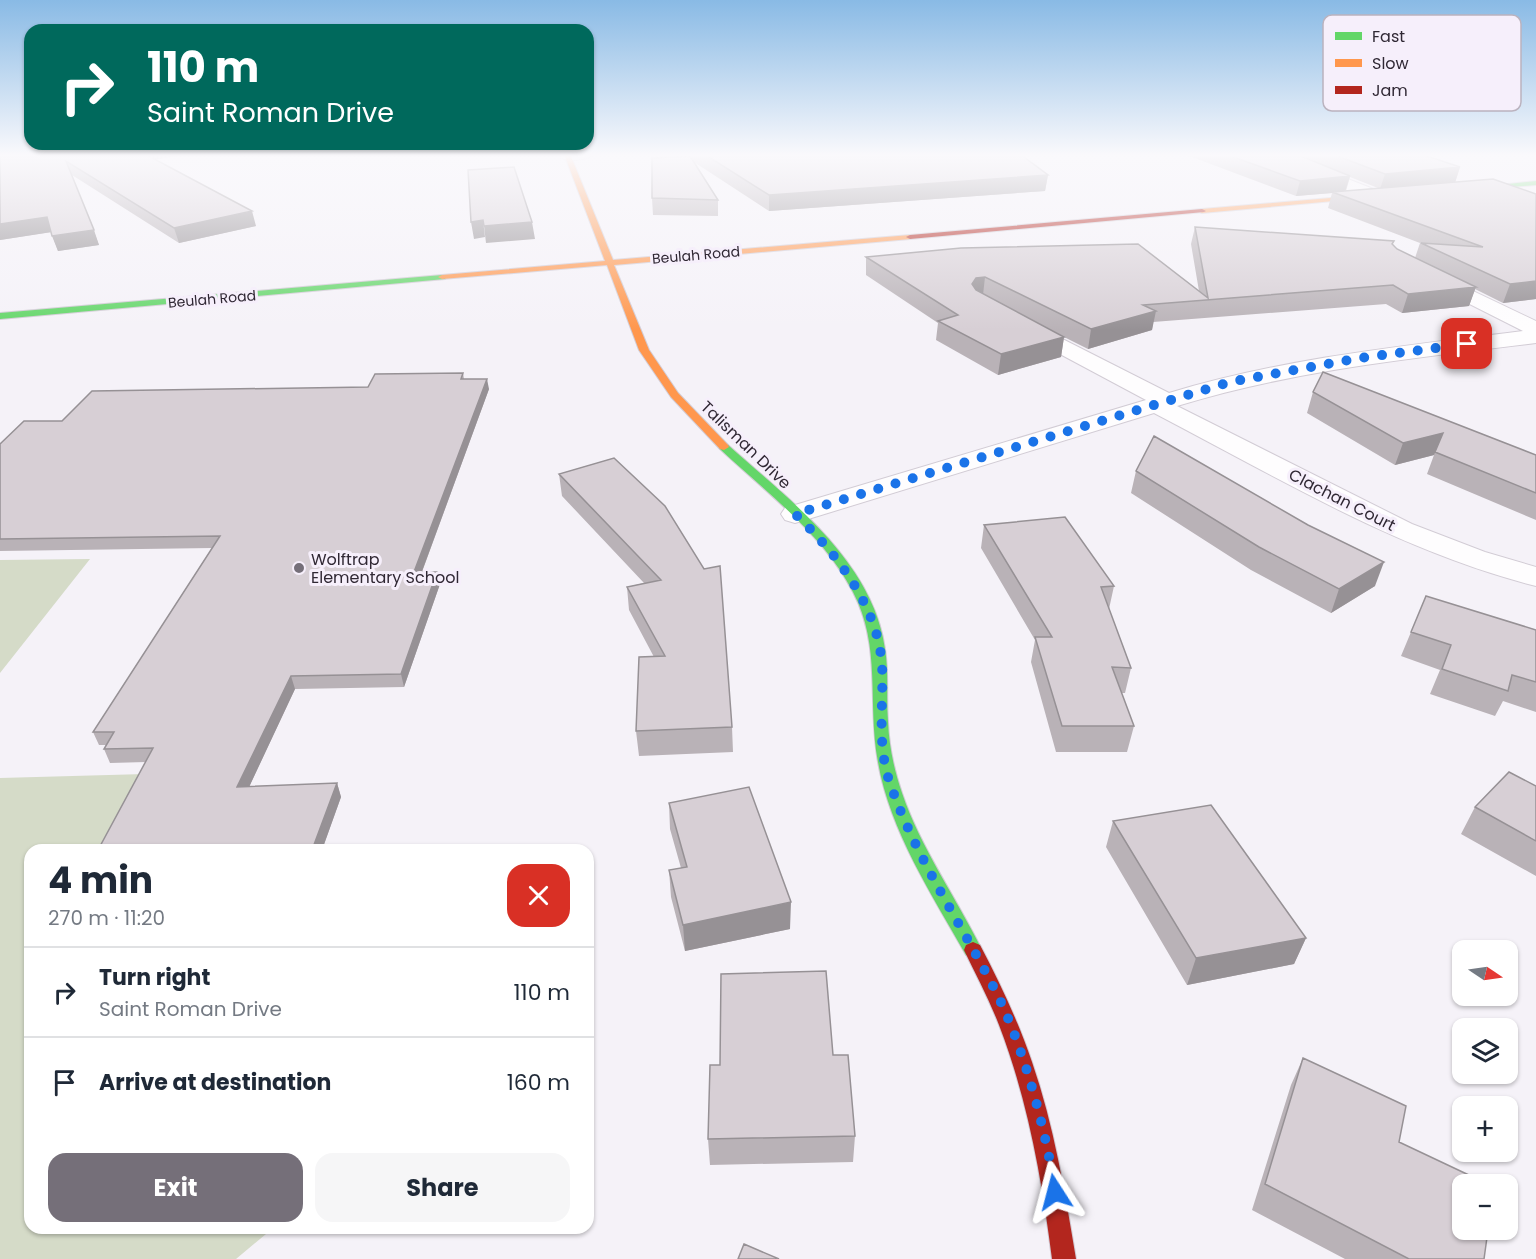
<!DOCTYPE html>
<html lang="en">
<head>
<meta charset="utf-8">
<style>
	body { margin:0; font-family:Poppins,sans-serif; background:#f6f6f7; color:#1f2937; height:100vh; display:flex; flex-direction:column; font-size:22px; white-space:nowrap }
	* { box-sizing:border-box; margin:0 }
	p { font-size:20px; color:#747a83 }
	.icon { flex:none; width:33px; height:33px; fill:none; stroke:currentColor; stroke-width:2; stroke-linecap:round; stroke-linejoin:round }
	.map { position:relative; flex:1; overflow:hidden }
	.details { position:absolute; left:24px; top:844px; width:570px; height:390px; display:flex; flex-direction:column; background:#fff; border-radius:18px; box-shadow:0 2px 4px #0004 }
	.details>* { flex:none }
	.guide { position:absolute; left:24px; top:24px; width:570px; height:126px; border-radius:18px; box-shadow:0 2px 4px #0004; background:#00695c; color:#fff; overflow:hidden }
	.needle { width:39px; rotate:103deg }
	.fabs { position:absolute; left:1452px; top:940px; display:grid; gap:12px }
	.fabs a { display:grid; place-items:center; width:66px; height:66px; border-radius:12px; background:#fff; box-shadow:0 2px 4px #0004; font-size:30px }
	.pin { position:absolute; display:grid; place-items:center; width:51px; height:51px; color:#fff; margin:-26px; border-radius:12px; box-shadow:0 3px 9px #0006 }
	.me { position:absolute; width:66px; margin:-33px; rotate:351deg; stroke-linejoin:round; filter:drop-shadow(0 0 4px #0008) }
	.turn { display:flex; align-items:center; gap:21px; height:126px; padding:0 24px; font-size:27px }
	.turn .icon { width:78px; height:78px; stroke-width:2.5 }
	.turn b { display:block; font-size:42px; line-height:51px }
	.round { display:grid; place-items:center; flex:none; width:63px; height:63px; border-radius:18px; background:#f6f6f7 }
	.headline { display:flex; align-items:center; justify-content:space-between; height:102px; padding:0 24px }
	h1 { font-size:36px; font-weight:700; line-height:45px }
	.button { display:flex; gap:12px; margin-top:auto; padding:12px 24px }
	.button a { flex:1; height:69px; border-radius:18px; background:#756f79; color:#fff; font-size:24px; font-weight:700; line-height:69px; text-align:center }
	.button a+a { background:#f6f6f7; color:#1f2937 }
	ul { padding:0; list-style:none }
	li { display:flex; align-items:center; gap:18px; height:90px; padding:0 24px; border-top:2px solid #e0e1e3 }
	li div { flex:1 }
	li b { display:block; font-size:22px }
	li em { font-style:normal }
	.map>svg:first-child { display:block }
	.green { fill:#d5dbc8 }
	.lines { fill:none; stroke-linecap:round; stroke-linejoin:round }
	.street-casing { stroke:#d2ccd5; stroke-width:2 }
	.fast-casing { stroke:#d2ccd5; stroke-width:2 }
	.slow-casing { stroke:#d2ccd5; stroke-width:2 }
	.jam-casing { stroke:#d2ccd5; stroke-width:2 }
	.street { fill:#fefdfe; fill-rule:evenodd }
	.fast { fill:#63d668; fill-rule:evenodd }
	.slow { fill:#ff974d; fill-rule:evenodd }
	.jam { fill:#b3261e; fill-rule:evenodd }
	.wall { fill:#b9b2b7; fill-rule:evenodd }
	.shaded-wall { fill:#969195 }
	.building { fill:#d7cfd5; stroke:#969195; stroke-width:1.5 }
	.route { stroke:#1a73e8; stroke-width:10; stroke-dasharray:0 18 }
	.poi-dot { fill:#756f79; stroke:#f6effb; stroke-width:2 }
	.labels { text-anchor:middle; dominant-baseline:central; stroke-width:6; stroke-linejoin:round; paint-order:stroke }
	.far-street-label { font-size:14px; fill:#302834; stroke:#f6effb }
	.street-label { font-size:16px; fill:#302834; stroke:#f6effb }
	.poi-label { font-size:16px; fill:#302834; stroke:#f6effb; text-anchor:start }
	.key { fill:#f6effb; stroke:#bbb3bf; stroke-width:1.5 }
	.key-label { font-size:16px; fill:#302834 }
</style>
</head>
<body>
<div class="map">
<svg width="1536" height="1259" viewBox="0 0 1536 1259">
	<rect width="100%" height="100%" fill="#f5f2f8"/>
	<path class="green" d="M90 559 0 673V560Z
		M145 774 112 850H30V1228L272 1229 236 1259H0V778Z"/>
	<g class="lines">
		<g class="street-casing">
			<path id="street" d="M559 154H593C586 161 570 161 561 158Z
				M1264 154H1284L1381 192 1383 196 1375 201 1369 200Z
				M1431 271 1536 321V343C1415 358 1294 370 1177 406L1412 524 1485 552 1536 567V586C1400 552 1277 477 1154 413L805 520 795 523 785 520 781 514 785 508 1146 400 1015 330 1012 325 1015 320 1023 319 1169 393C1284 358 1404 346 1523 331L1424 281 1421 277 1424 273Z"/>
		</g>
		<g class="fast-casing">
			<path id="fast" d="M1536 181V185L1466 191 1463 189Z
				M442 275 446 277 445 279 0 319V313Z
				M724 444 728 445C789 500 873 561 885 649 889 673 886 697 888 722 889 746 894 770 902 793 921 849 956 897 982 950L980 955 973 958 966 955C932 895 890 831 878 762 867 703 882 647 853 592 823 534 767 493 720 449L719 447Z"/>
		</g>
		<g class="slow-casing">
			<path id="slow" d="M564 154H570L613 260 910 235 914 237 910 239 614 265 649 350 678 393 728 445 729 447 724 450 720 449 671 397 639 350 607 265 442 279 438 277 442 275 605 261Z
				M1376 194 1378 197 1202 213 1198 211 1202 209Z"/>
		</g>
		<g class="jam-casing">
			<path id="jam" d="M1202 209 1206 211 1204 212 910 239 906 237 910 235Z
				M973 942 980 945C1000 983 1018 1021 1032 1062 1054 1126 1065 1192 1076 1259H1052C1042 1180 1028 1100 999 1025 989 999 976 975 964 950L966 945Z"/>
		</g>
		<use href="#street" class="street"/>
		<use href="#fast" class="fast"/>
		<use href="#slow" class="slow"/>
		<use href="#jam" class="jam"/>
	</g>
	<path class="wall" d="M0 154H189L155 159 256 226 179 243 72 175 99 245 58 251 51 232 0 240Z
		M689 154H1020L1048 175 1045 191 769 211 694 162 718 200V216L653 215 652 198 689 156Z
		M1184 154H1421L1460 167 1455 182 1536 194V299L1503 303 1475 289 1469 306 1402 313 1386 304 1153 322 1152 330 1088 349 1064 337 1061 357 998 375 936 340 938 323 866 275V257L1199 291 1191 244 1195 227 1393 244 1397 249 1415 258 1420 243 1328 208 1332 193 1296 196ZM1350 177 1378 188 1346 191Z
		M463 373 464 379 489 389 422 572 440 584 404 687 295 689 249 787 337 783 341 797 322 850 146 762 110 763 104 749 106 745H99L93 732 212 548 0 551V444L62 421 368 387Z
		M1313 392 1536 455V520L1427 474 1434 455 1395 465 1307 413Z
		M614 458 732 727 733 752 639 756 636 731 654 657 629 610 627 587 644 583 562 496 559 474Z
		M1136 471 1375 586 1331 613 1251 570 1131 493Z
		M984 525 1114 586 1109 609 1131 668 1125 693H1121L1134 726 1127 752H1056L1031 662 1035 640 981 548Z
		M1426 596 1536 630V712L1503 701 1495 716 1430 694 1440 670 1401 656Z
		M1536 786V876L1461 834 1475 807Z
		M669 803 790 929 685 951 671 897 669 870 681 868 670 829Z
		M1113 821 1306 938 1294 964 1187 985 1106 847Z
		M833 1055 855 1136 853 1162 710 1165 708 1139Z
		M1303 1058 1484 1259H1345L1252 1210 1291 1085Z"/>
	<path class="shaded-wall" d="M137 154H189L140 162Z
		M1460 167 1455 183 1380 189 1385 174Z
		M1048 175 1045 191 769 211V195Z
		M1350 176 1345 192H1332V193L1296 196 1300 181Z
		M252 211 256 226 179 243 174 228Z
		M47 217 52 232 0 240V224Z
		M483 220 485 237 474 239 471 222Z
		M532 222 535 239 486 243 484 226Z
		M94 230 99 245 58 251 52 236Z
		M985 277 983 295 974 297 972 284 976 278Z
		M1536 281V299L1503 303 1510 284Z
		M1476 287 1469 306 1402 313 1408 294Z
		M1156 311 1152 330 1088 349 1091 329Z
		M1064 337 1061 357 998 375 1001 354Z
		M487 379 489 389 417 585 414 572Z
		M1443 433 1434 455 1395 465 1403 443Z
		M1384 562 1375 586 1331 613 1339 589Z
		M437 572 440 584 404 687 401 674Z
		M291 676 295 689 243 800 237 787Z
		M337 783 341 797 322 850H312Z
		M791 902 790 929 685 951 683 925Z
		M1306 938 1294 964 1187 985 1196 958Z"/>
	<path class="building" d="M0 154H145L252 211 174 228 66 161 94 230 52 236 47 217 0 224Z
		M704 154H1020L1048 175 769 195Z
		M1225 154H1296L1350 176 1300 181Z
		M1332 154H1421L1460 167 1385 174Z
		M690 156 718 200 652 198V158Z
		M514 167 532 222 484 226 483 220 471 222 468 170Z
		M1493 179 1536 194V281L1510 284 1421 243 1483 247 1332 192Z
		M1195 227 1394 241 1392 244 1397 249 1476 287 1408 294 1393 285 1143 305 1156 311 1091 329 985 277 976 278 972 284 976 290 1064 337 1001 354 938 321 958 315 866 257 961 248 1138 244 1208 298Z
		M1323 372 1536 455V493L1435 452 1443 433 1403 443 1313 392Z
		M463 373 461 379H487L414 572H437L401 674 291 676 237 787 337 783 312 850H98L153 748 104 749 114 732H93L220 536 0 539V444L24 421H62L92 391 368 387 375 374Z
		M1154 436 1308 525 1384 562 1339 589 1259 547 1136 471Z
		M614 458 665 506 704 569 720 566 732 727 636 731 639 657 665 656 627 587 661 580 559 474Z
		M1065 517 1114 586 1101 587 1131 668 1112 667 1134 726H1062L1035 637H1052L984 525Z
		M1426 596 1536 630V682L1512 675 1508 691 1442 669 1451 645 1411 632Z
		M1509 772 1536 786V841L1475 807Z
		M749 787 791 902 683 925 669 870 687 867 669 803Z
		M1211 805 1306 938 1196 958 1113 821Z
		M826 971 833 1055H848L855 1136 708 1139 710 1065H720L721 974Z
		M1303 1058 1406 1106 1399 1142 1490 1185H1462V1230H1488L1484 1259H1409L1265 1184Z
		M744 1244 779 1259H738Z"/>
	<linearGradient id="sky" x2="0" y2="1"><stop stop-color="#89bae5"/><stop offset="0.47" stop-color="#faf9fc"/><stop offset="1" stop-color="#faf9fc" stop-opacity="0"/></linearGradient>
	<rect width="1536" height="330" fill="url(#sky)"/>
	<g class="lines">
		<path class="route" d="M1055 1192C1047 1133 1023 1045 996 992 961 923 917 860 891 786 876 746 884 705 882 664 877 605 837 554 795 514L1230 382 1360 358 1467 344"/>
	</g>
	<circle class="poi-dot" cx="299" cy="568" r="6"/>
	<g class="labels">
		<g class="far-street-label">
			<text transform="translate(696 255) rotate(-5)">Beulah Road</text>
			<text transform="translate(212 299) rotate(-5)">Beulah Road</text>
		</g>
		<g class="street-label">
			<text transform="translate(746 445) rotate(44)">Talisman Drive</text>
			<text transform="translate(1342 500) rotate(27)">Clachan Court</text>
		</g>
		<g class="poi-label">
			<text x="311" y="559">Wolftrap<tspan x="311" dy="18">Elementary School</tspan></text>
		</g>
	</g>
	<rect x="1323" y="15" width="198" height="96" rx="9" class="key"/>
	<rect x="1335" y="32" width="27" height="8" fill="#63d668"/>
	<rect x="1335" y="59" width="27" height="8" fill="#ff974d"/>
	<rect x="1335" y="86" width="27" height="8" fill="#b3261e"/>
	<g class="key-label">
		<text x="1372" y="42">Fast</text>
		<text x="1372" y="69">Slow</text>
		<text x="1372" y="96">Jam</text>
	</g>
</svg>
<div class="fabs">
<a><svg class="needle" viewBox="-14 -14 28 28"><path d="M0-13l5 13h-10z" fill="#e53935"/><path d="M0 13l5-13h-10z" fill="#747a83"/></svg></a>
<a><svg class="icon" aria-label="layers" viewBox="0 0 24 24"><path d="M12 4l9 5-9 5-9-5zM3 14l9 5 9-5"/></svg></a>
<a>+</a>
<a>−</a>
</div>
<div class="pin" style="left:1467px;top:344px;background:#d93025"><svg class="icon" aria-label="arrive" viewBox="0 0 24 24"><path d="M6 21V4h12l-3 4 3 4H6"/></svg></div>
<svg class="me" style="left:1055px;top:1192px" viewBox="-20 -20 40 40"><path d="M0-17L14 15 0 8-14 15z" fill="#1a73e8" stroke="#fff" stroke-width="4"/></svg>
<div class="guide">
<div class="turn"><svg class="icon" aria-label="right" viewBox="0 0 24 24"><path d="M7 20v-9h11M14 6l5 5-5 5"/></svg><div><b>110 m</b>Saint Roman Drive</div></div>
</div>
<section class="details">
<div class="headline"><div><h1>4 min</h1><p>270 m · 11:20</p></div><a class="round" style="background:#d93025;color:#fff"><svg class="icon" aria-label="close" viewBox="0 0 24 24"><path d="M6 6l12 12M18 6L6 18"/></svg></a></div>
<ul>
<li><svg class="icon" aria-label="right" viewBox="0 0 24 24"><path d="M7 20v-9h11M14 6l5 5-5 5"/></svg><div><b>Turn right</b><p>Saint Roman Drive</p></div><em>110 m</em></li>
<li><svg class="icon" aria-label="arrive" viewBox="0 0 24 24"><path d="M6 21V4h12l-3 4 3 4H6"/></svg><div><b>Arrive at destination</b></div><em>160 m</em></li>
</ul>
<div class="button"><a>Exit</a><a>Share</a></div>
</section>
</div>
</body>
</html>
